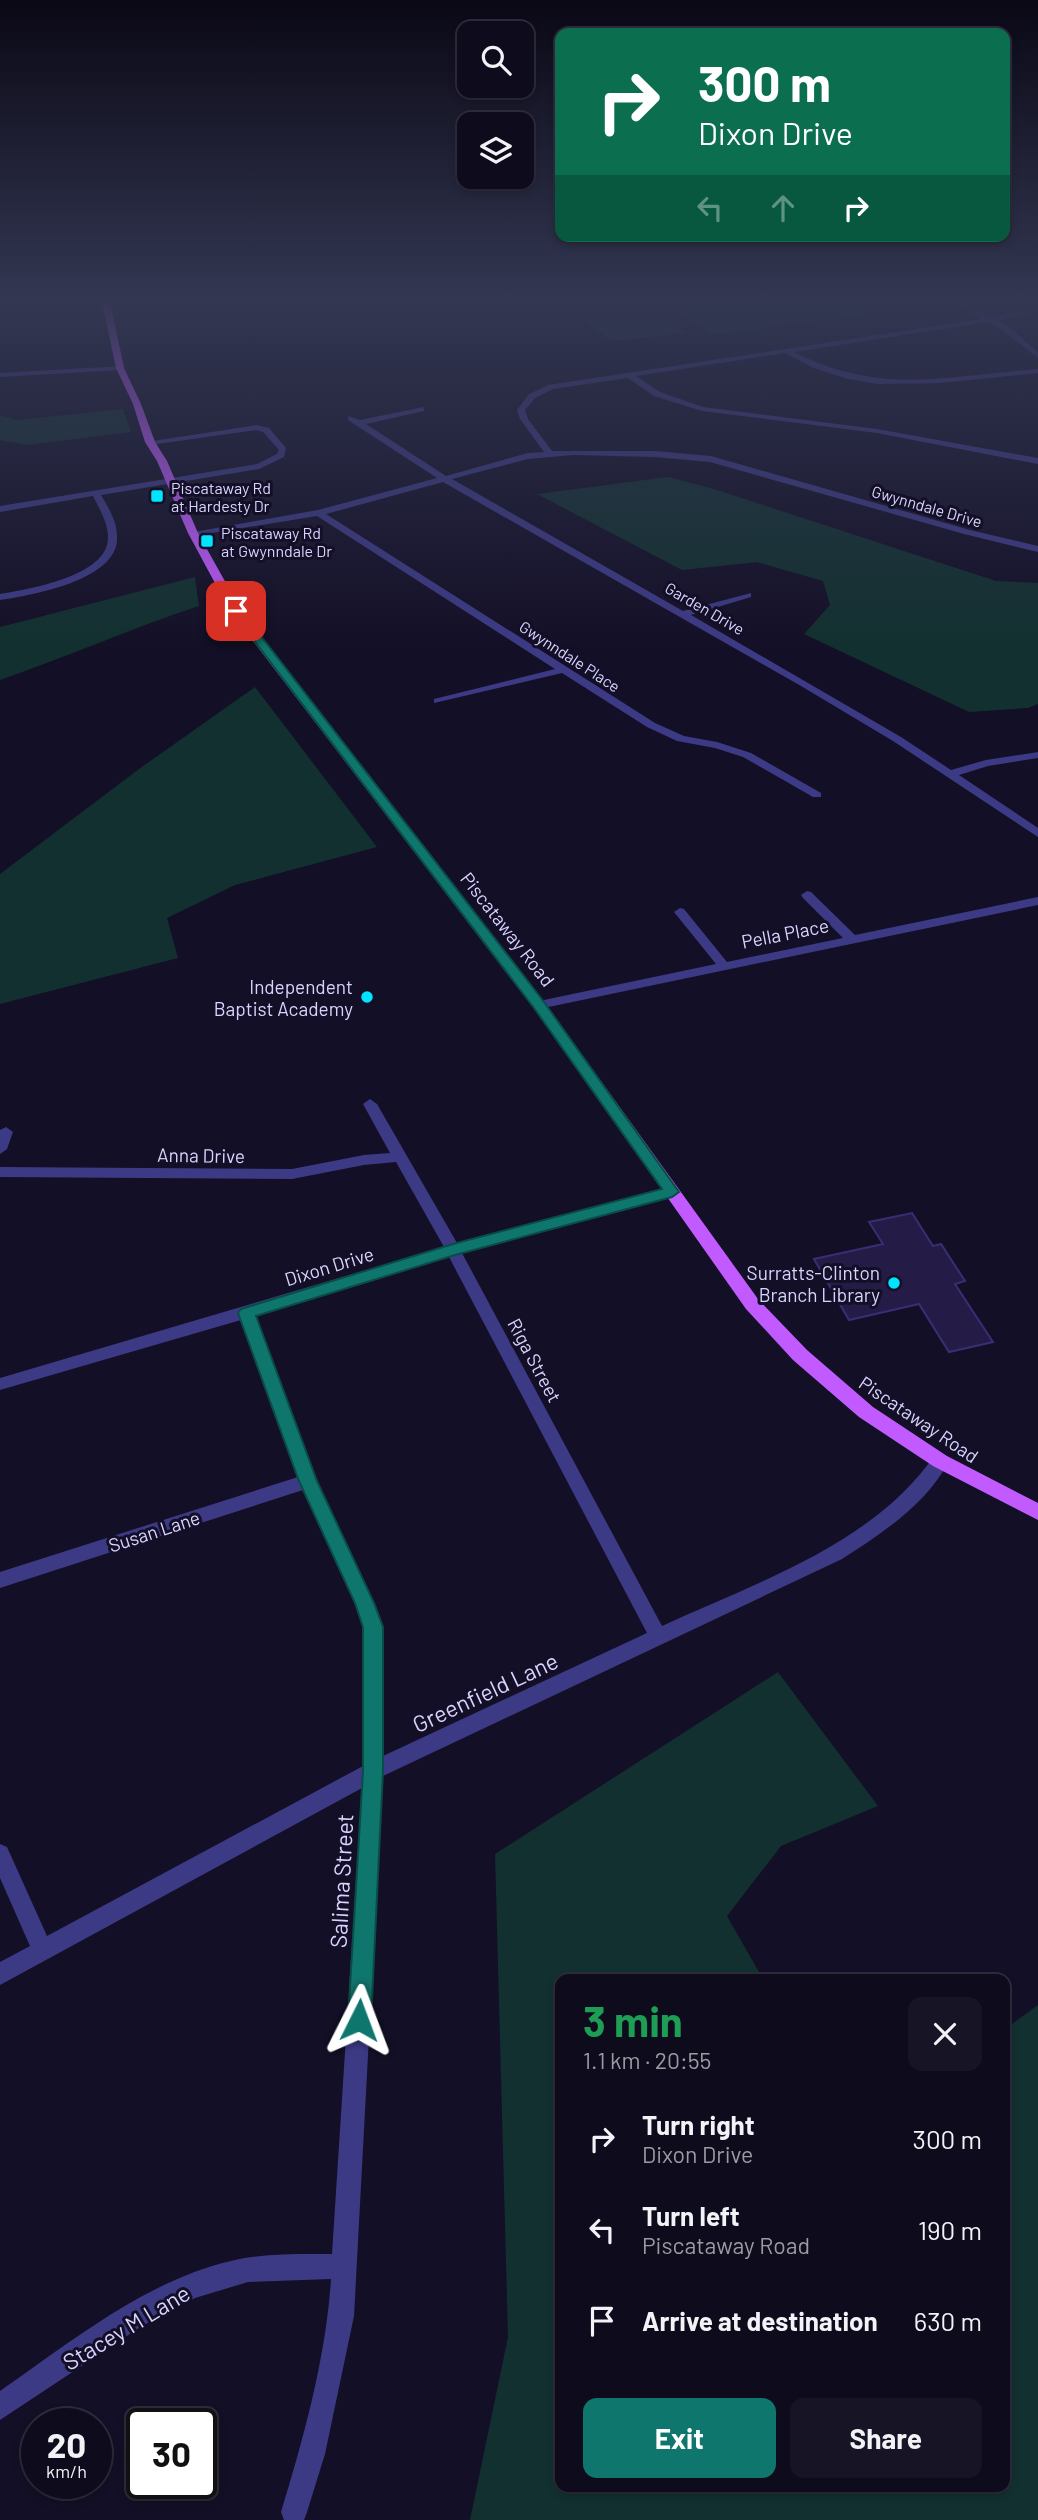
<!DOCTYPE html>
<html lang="en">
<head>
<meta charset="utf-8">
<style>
	body { margin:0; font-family:Barlow,sans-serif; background:#171425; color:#f1f3f6; height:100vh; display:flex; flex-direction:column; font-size:26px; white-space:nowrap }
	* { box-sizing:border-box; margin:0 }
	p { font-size:23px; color:#9b9ba3 }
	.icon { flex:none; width:38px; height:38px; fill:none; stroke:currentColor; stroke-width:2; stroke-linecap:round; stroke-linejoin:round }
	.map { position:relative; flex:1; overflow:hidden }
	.drawer { position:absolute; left:555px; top:1974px; width:455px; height:518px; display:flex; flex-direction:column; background:#0e0b1c; border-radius:14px; box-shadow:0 4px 10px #0003,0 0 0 2px #2e2b3b }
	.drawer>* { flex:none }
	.hud { position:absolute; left:555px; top:28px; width:455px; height:214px; border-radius:14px; box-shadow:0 4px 10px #0003,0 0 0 2px #2e2b3b; background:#0b6e4f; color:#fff; overflow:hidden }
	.buttons { position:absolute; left:457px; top:21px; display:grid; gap:14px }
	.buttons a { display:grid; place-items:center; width:77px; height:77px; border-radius:14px; background:#0e0b1c; box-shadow:0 4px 10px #0003,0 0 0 2px #2e2b3b; font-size:35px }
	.speed { position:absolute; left:21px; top:2408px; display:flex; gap:14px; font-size:35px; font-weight:700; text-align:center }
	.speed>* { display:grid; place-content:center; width:91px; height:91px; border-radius:50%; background:#0e0b1c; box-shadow:0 4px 10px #0003,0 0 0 2px #2e2b3b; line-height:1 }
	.speed small { font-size:18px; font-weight:400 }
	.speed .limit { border:4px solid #111; border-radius:10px; background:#fff; color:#111 }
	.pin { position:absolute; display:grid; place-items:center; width:60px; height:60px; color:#fff; margin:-30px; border-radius:14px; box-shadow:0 4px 10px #0006 }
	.me { position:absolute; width:77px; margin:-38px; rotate:3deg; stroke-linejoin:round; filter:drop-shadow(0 0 5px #0008) }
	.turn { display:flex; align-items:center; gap:24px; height:147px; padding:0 28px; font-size:32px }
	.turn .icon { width:91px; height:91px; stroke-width:2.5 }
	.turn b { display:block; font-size:49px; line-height:60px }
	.lanes { display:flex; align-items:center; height:66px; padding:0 28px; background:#0003; justify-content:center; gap:35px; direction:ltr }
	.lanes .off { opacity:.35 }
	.round { display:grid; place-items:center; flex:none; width:74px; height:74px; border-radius:14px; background:#171425 }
	.headline { display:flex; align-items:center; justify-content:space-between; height:119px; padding:0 28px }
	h1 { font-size:42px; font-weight:700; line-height:52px; color:#1e9e55 }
	.cta { display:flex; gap:14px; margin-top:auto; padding:14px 28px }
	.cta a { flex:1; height:80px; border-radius:14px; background:#0f766e; color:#fff; font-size:28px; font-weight:700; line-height:80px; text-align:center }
	.cta a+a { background:#171425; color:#f1f3f6 }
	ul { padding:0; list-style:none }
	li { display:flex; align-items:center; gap:21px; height:91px; padding:0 28px }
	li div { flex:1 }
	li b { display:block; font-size:26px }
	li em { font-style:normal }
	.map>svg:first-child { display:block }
	.green { fill:#12302f }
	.building { fill:#241b47; stroke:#3b2d73; stroke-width:2 }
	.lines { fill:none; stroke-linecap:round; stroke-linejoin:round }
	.street { fill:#3d3a85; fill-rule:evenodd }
	.primary { fill:#c25bff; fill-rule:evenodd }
	.route { fill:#0f766e; stroke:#0a4d48; stroke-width:2 }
	.poi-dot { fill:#00e5ff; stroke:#130f26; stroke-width:2.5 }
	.labels { text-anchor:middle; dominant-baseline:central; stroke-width:6; stroke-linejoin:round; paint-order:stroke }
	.far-poi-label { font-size:16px; fill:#d9d4ff; stroke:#130f26; text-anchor:start }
	.far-street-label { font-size:16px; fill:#d9d4ff; stroke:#130f26 }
	.street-label { font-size:19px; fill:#d9d4ff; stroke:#130f26 }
	.poi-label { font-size:19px; fill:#d9d4ff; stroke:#130f26; text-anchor:end }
	.near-street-label { font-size:23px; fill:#d9d4ff; stroke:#130f26 }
</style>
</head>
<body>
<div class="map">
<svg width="1038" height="2520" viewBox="0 0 1038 2520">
	<rect width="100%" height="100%" fill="#130f26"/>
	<path class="green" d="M302 297H419L315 311Z
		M722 297H861L884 311 713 335 669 305Z
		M636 316 672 323 686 333 612 341 583 320Z
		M123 409 131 432 27 445 0 440V415L17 420Z
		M668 477 714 489 996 581 1038 583V704L1028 708 969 712 804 634 830 605 823 581 757 562 682 570 537 494Z
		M195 577 199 606C132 628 67 657 0 680V627Z
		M255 687 377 847 235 885 167 918 178 958 0 1004V874L139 769Z
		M778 1672 878 1806 781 1846 727 1916 763 1979H560V2487H1004L1005 2029 1038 2005V2520H470L508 2337 495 1854Z"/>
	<path class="building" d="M912 1213 933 1246 941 1244 965 1281 955 1284 993 1342 949 1352 919 1304 849 1320 814 1259 883 1244 869 1222Z"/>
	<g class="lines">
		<path class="street" d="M943 297H952L990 317 1038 307V311L997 321 1008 326 1038 352V358L1002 330 988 322 794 352C880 396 947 376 1038 369V373L940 383 878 384 848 379 814 368 785 353 636 376 660 392 703 407 877 429 1038 458V464L877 433 702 411 654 396 628 378 553 389 535 398 525 410 528 419 552 451H655L711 456 970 530 1038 546V552L964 534 710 462 655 457 573 455 528 459 452 479 683 611 751 593V597L691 615 901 737 951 770 986 760 1038 752V758L988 766 959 775 1038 828V837L893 741 801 686 443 482 326 514 655 723 684 736 717 742 751 753 821 793V797H813L743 757 715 748 677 741 647 727 562 673 434 703V699L555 669 317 516 193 536 188 533 318 510 437 478 348 420V416L360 420 424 407V411L366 424 446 476 528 453 544 452 520 419 517 410 529 394 548 385 982 319Z
			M123 366 120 370 0 377V373Z
			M257 425 269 428 286 448 284 457 259 469 101 495C108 507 117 521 117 536 120 580 32 595 0 600V594C29 589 109 576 108 537 108 523 99 508 93 496L0 512V506L257 464 277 454 279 450 263 432 256 430 150 445 146 442Z
			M807 891 811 892 855 935 1038 897V905L539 1009 532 1005 539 1001 716 964 674 912 680 908 684 909 727 962 843 938 803 898 801 895Z
			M370 1099 377 1104 457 1243 672 1187 680 1192 672 1197 462 1253 662 1626C757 1582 872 1545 934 1456L940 1454 946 1456 949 1461C926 1505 882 1533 842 1559L383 1776 354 2316 325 2454 307 2512 304 2520H284L281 2512C304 2437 326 2357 331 2279L248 2282 195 2298 142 2326 0 2420V2391C71 2342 145 2281 231 2261 264 2253 299 2254 332 2254L362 1788 0 1985V1962L30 1946 0 1878V1844L7 1847 47 1936 363 1766 365 1652 363 1627 356 1603 303 1490 0 1588V1572L298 1477 241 1320 0 1390V1378L444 1247 396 1162 364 1165 292 1179 0 1177V1167L292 1169 364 1155 390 1153 363 1104ZM449 1257 647 1633 383 1756V1627L374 1603 317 1481 255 1316Z
			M6 1127 13 1132 7 1149 0 1154V1130Z"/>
		<path class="primary" d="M101 297H109L124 368 141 404 155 442 167 461 198 533 241 610 544 1002 758 1299 807 1350 873 1407 947 1456 1038 1503V1520L933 1466 859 1417 793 1360 746 1309 534 1008 230 611 188 533 157 461 145 442 133 404 116 368Z"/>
	</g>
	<linearGradient id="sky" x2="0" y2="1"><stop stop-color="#0a0815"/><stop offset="0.46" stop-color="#333752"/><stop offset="1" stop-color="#333752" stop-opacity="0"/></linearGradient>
	<rect width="1038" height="650" fill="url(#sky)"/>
	<path class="route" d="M233 609H240L544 1002 679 1192 672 1197 455 1255 256 1316 317 1481 374 1603 383 1627V1771L371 2020 367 2028 359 2031 351 2028 348 2020 363 1771V1627L355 1603 299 1481 238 1313 241 1309 453 1244 662 1189 534 1008 233 613Z"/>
	<g class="poi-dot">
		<rect x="150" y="489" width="14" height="14" rx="3.5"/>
		<rect x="200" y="534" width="14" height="14" rx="3.5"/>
		<circle cx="367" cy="997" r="7"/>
		<circle cx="894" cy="1283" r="7"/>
	</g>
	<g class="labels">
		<g class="far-poi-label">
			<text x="171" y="487">Piscataway Rd<tspan x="171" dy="18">at Hardesty Dr</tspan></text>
			<text x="221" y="532">Piscataway Rd<tspan x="221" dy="18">at Gwynndale Dr</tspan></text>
		</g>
		<g class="far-street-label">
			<text transform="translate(927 506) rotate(16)">Gwynndale Drive</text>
			<text transform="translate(705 608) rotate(30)">Garden Drive</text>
			<text transform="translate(570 656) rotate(33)">Gwynndale Place</text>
		</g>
		<g class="street-label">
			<text transform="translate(508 929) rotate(52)">Piscataway Road</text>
			<text transform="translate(785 933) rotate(-11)">Pella Place</text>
			<text transform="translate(201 1155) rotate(1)">Anna Drive</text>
			<text transform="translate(329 1266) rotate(-17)">Dixon Drive</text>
			<text transform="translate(535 1360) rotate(62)">Riga Street</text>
			<text transform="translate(919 1419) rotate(34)">Piscataway Road</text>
			<text transform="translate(154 1531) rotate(-18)">Susan Lane</text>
		</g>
		<g class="poi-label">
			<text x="353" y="986">Independent<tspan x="353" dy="22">Baptist Academy</tspan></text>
			<text x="880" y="1272">Surratts-Clinton<tspan x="880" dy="22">Branch Library</tspan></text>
		</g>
		<g class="near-street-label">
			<text transform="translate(485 1692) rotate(-25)">Greenfield Lane</text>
			<text transform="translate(341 1881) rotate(-87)">Salima Street</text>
			<text transform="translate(126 2327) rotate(-31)">Stacey M Lane</text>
		</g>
	</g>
</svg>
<div class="buttons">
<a><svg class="icon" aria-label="search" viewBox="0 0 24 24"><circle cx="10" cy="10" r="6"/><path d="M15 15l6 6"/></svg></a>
<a><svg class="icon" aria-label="layers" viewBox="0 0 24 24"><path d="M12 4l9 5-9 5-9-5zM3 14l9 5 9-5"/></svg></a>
</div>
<div class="speed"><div>20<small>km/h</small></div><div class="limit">30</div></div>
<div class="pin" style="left:236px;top:611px;background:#d93025"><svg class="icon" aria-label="arrive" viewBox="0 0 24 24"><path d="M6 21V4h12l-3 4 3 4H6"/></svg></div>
<svg class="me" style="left:359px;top:2020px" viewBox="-20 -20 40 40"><path d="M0-17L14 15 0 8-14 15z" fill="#0f766e" stroke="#fff" stroke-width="4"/></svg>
<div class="hud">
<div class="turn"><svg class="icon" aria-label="right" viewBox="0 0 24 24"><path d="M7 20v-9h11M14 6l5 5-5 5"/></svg><div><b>300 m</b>Dixon Drive</div></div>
<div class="lanes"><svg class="icon off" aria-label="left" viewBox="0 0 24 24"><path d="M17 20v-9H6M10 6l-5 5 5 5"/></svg><svg class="icon off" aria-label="ahead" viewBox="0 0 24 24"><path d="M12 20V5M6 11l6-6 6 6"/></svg><svg class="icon" aria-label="right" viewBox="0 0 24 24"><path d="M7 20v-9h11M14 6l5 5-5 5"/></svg></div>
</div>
<section class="drawer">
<div class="headline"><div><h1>3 min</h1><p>1.1 km · 20:55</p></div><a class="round"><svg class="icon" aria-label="close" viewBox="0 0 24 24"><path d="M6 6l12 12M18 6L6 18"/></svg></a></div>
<ul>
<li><svg class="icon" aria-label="right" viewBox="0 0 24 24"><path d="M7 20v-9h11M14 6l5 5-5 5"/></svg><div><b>Turn right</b><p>Dixon Drive</p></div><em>300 m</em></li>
<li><svg class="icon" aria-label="left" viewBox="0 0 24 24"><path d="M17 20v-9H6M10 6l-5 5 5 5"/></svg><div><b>Turn left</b><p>Piscataway Road</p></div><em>190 m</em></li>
<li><svg class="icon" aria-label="arrive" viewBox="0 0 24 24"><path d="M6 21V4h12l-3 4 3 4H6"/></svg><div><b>Arrive at destination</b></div><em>630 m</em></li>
</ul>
<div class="cta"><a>Exit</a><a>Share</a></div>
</section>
</div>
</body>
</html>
